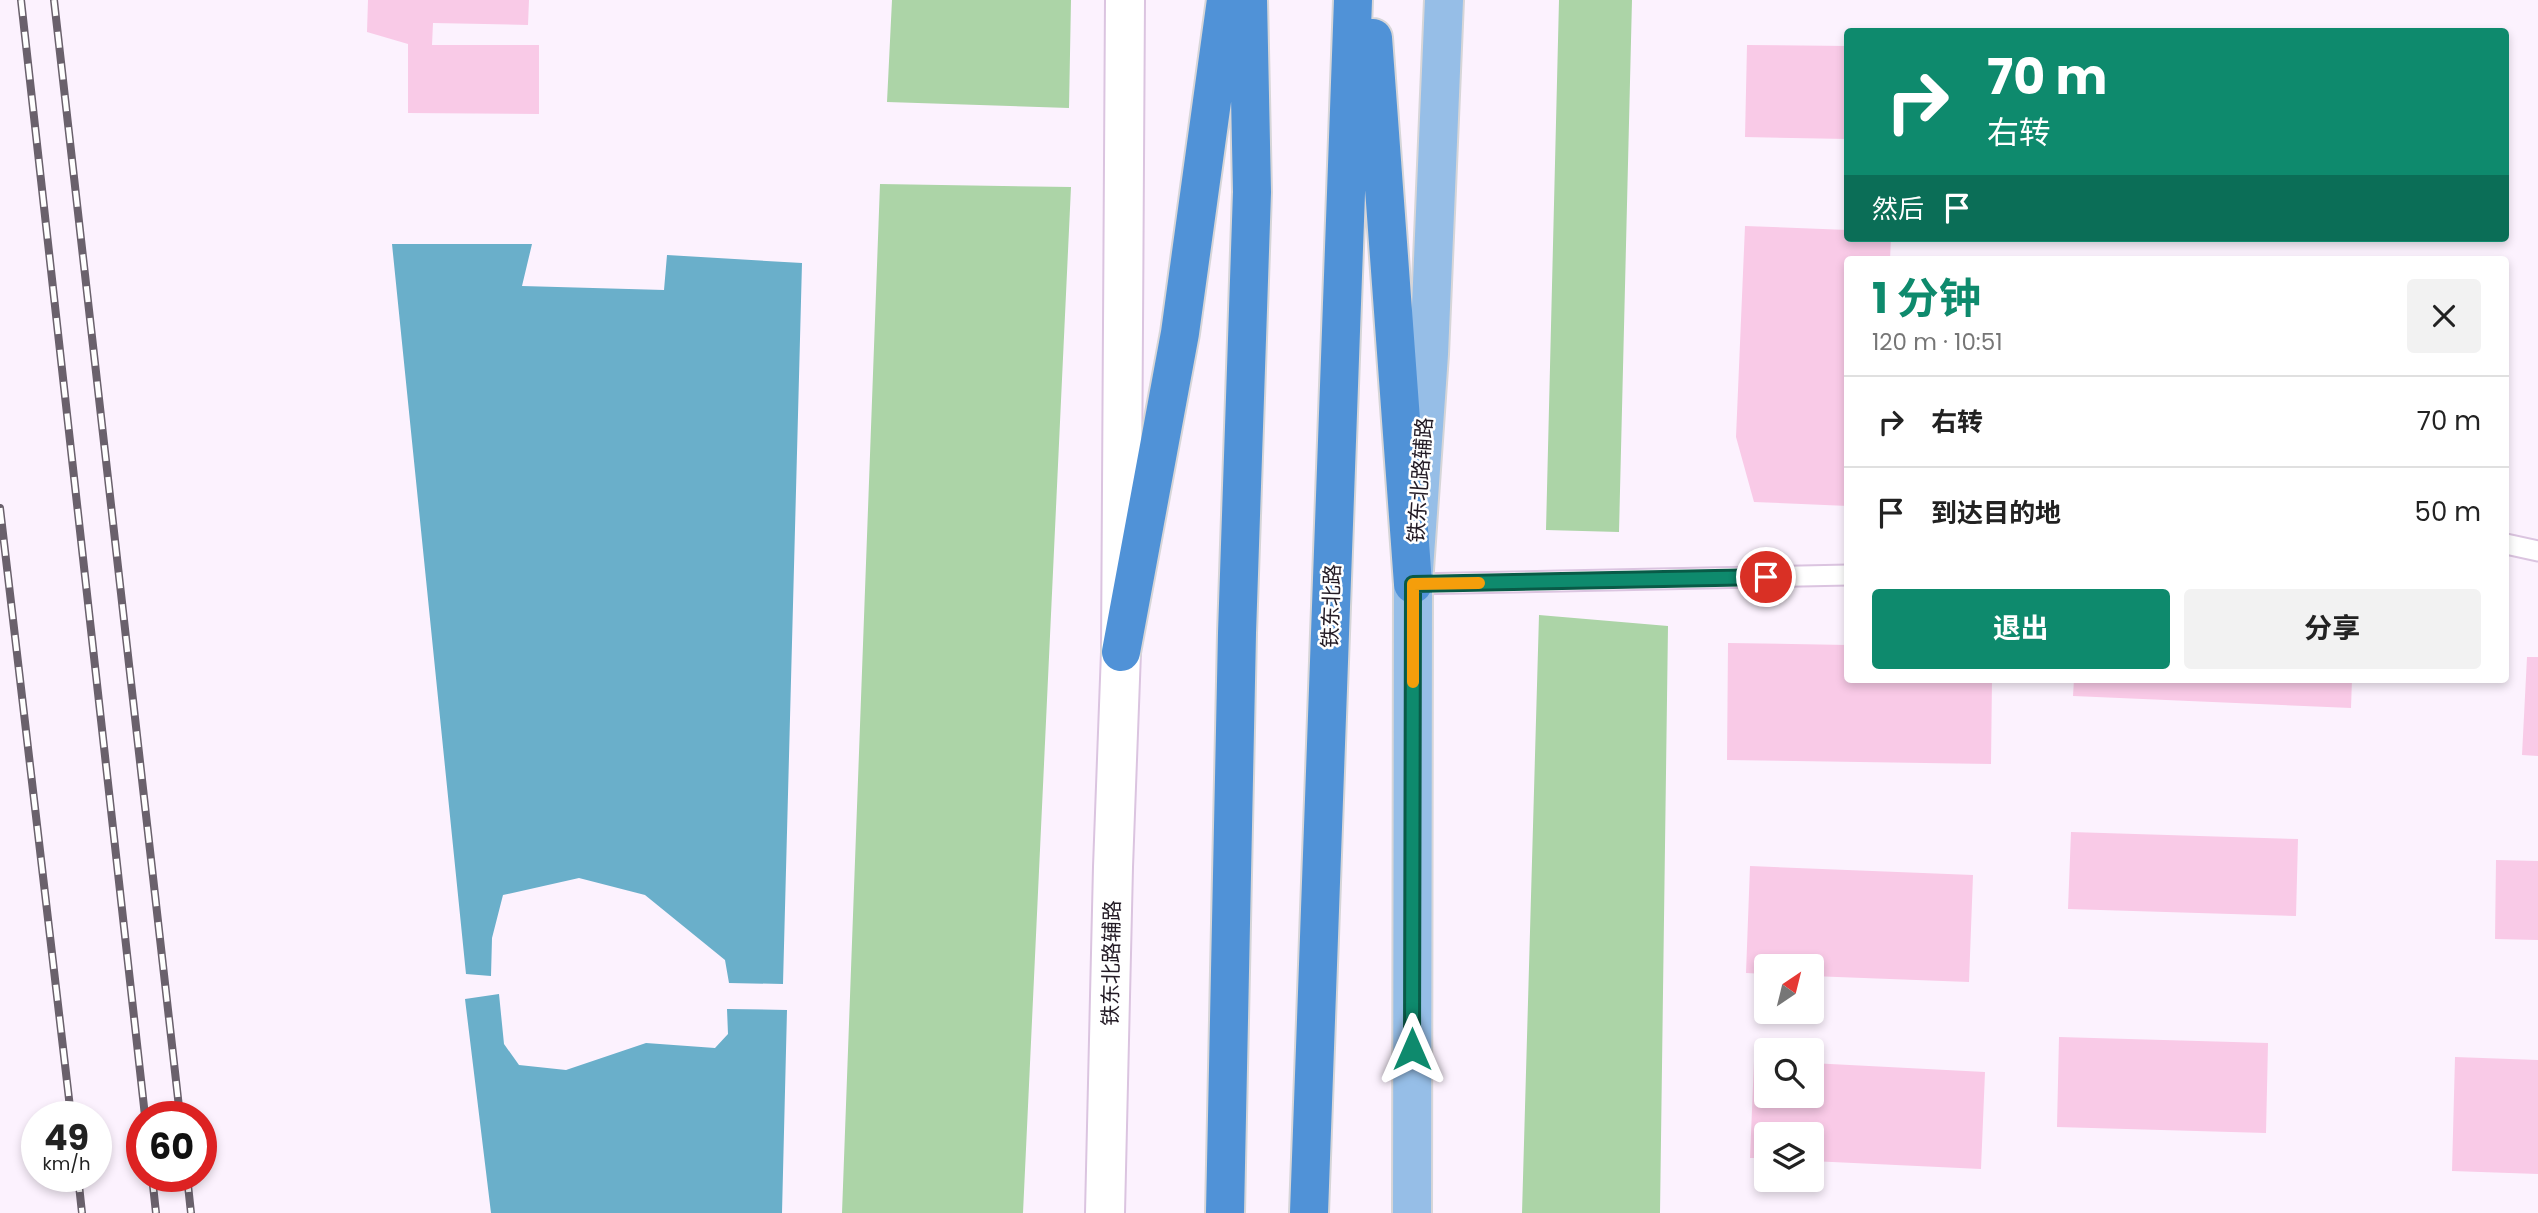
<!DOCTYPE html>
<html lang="zh">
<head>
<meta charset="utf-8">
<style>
	body { margin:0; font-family:Poppins,"Noto Sans SC",sans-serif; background:#f2f2f2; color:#222; height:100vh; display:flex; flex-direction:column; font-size:26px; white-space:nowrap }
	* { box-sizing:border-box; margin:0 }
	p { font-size:23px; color:#767676 }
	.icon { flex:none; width:38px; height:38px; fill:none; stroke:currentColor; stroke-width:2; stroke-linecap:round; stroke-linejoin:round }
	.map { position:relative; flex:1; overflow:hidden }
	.side { position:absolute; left:1844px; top:256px; width:665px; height:427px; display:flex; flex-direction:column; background:#fff; border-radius:7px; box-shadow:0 4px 10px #0003 }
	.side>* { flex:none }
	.guide { position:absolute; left:1844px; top:28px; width:665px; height:214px; border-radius:7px; box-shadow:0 4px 10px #0003; background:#0e8a6d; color:#fff; overflow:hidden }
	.needle { width:46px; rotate:35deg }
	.fabs { position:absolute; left:1754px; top:954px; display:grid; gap:14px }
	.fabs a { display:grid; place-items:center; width:70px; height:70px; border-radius:7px; background:#fff; box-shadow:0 4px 10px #0003; font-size:35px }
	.speed { position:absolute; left:21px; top:1101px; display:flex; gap:14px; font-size:35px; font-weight:700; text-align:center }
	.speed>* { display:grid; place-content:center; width:91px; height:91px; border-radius:50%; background:#fff; box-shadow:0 4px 10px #0003; line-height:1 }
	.speed small { font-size:18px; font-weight:400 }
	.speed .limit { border:10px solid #d22; background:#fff; color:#111 }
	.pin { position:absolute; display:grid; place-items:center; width:60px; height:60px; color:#fff; margin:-30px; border:4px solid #fff; border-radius:50%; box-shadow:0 2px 7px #0007 }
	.me { position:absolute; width:77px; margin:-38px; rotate:0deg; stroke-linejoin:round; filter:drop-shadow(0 0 5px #0008) }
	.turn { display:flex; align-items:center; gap:24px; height:147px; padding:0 28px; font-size:32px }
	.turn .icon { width:91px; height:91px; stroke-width:2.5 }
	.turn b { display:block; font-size:49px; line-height:60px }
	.then { display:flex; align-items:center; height:66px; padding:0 28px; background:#0003; gap:14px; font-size:26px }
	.round { display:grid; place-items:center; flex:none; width:74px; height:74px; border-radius:7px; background:#f2f2f2 }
	.headline { display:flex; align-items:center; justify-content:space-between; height:119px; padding:0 28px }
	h1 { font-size:42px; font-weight:700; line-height:52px; color:#0e8a6d }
	.action { display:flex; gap:14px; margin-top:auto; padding:14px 28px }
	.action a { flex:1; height:80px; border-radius:7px; background:#0e8a6d; color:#fff; font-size:28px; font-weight:700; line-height:80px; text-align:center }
	.action a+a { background:#f2f2f2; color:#222 }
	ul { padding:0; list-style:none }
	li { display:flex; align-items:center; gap:21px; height:91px; padding:0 28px; border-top:2px solid #e0e0e0 }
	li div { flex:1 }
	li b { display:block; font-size:26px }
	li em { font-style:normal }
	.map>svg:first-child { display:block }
	.green { fill:#acd4a7 }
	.water { fill:#6aafca }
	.building { fill:#f9cae7 }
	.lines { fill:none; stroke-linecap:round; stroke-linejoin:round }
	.lane-casing { stroke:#dbc4e0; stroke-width:23 }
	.secondary-casing { stroke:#dbc4e0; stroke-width:42 }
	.primary-casing { stroke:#d7d6d8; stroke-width:42 }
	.highway-casing { stroke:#d7d6d8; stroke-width:42 }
	.lane { stroke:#fff; stroke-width:19 }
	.secondary { stroke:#fff; stroke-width:38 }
	.primary { stroke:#96bee7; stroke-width:38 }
	.highway { stroke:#5092d7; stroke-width:38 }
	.rail-casing { stroke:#6a616c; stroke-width:8 }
	.rail { stroke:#fff; stroke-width:5; stroke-dasharray:16; stroke-linecap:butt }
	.route-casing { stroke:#095a47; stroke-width:18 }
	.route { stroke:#0e8a6d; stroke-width:12 }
	.slow { stroke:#f59e0b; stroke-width:12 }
	.labels { text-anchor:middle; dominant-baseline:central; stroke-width:5; stroke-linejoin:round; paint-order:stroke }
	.street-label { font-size:21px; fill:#231b25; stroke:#fff }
</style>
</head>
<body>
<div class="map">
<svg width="2538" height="1213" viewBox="0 0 2538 1213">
	<rect width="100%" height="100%" fill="#fcf2fe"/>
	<path class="green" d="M892 0H1071L1069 108 887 102Z
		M1559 0H1632L1619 532 1546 530Z
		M880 184 1071 187 1023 1213H842Z
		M1539 615 1668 626 1660 1213H1522Z"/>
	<path class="water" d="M392 244H532L522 286 664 290 667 255 802 263 783 984 729 983 725 960 645 895 579 878 503 895 492 938 491 976 466 974Z
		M499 994 504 1044 519 1065 566 1070 646 1043 715 1048 728 1034 727 1009 787 1010 782 1213H491L465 999Z"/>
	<path class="building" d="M368 0H529L528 25 433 23 432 45H539V114L408 113V44L367 32Z
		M1747 45 1848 46V139L1745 137Z
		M1745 226 1848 230V238H1891L1890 259H1848V506L1754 502 1736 437Z
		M1728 643 1848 645V679H1992L1991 764 1727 760Z
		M2527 657H2538V756L2522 755Z
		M2074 679H2352L2351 708 2073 696Z
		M2071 832 2298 839 2296 916 2068 909Z
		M2496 860 2538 861V940L2495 939Z
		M1750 866 1973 875 1969 982 1811 976V966H1766V974L1746 973Z
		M2059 1037 2268 1043 2266 1133 2057 1127Z
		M2455 1057 2538 1060V1174L2452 1171Z
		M1754 1061H1766V1096H1811V1063L1985 1072 1981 1169 1811 1161V1134H1766V1158H1750Z"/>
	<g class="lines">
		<g class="lane-casing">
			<path id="lane" d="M2506 544 2538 551
				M1413 584 1848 575"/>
		</g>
		<g class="secondary-casing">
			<path id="secondary" d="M1105 1213 1113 867 1121 652 1125 0"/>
		</g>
		<g class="primary-casing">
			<path id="primary" d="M1412 1213 1413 584 1429 354 1444 0"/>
		</g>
		<g class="highway-casing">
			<path id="highway" d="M1373 38 1413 584
				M1121 652 1180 333 1226 0
				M1225 1213 1237 633 1252 192 1248 0
				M1309 1213 1353 0"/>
		</g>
		<use href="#lane" class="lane"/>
		<use href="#secondary" class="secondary"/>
		<use href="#primary" class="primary"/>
		<use href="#highway" class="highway"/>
		<g class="rail-casing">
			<path id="rail" d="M21 0 145 1116
				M54 0 180 1116
				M0 508 71 1116
				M78 1176 82 1213
				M152 1176 156 1213
				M187 1176 191 1213"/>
		</g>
		<use href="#rail" class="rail"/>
	</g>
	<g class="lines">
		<g class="route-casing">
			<path id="route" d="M1412 1049 1413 584 1766 577"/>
		</g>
		<use href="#route" class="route"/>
		<path class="slow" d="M1413 682V584L1479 583"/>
	</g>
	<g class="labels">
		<g class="street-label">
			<text transform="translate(1420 480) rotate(-86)">铁东北路辅路</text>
			<text transform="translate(1331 606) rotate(-88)">铁东北路</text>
			<text transform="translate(1111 963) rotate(-89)">铁东北路辅路</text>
		</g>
	</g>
</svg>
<div class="fabs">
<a><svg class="needle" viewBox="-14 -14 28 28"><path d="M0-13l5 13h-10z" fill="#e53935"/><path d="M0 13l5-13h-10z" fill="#767676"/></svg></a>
<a><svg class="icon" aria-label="search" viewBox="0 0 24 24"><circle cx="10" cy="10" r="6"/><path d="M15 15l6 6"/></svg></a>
<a><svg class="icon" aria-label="layers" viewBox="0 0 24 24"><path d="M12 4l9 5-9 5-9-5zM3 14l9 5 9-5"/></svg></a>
</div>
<div class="speed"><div>49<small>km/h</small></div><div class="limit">60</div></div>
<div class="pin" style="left:1766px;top:577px;background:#d93025"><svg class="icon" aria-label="arrive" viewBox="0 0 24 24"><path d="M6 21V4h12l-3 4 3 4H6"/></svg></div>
<svg class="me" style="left:1412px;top:1049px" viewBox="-20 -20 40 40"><path d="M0-17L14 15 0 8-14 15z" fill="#0e8a6d" stroke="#fff" stroke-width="4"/></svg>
<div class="guide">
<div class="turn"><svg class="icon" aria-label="right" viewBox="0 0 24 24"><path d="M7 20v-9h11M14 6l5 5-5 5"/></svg><div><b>70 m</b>右转</div></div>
<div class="then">然后<svg class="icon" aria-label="arrive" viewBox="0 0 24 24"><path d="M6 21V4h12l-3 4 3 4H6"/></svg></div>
</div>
<section class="side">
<div class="headline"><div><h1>1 分钟</h1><p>120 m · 10:51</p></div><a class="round"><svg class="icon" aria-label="close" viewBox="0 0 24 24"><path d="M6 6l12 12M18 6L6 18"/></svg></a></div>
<ul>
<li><svg class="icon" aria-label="right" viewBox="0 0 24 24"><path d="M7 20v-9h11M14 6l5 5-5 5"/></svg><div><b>右转</b></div><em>70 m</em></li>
<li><svg class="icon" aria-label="arrive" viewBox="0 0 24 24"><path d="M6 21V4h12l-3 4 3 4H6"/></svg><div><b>到达目的地</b></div><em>50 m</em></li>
</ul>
<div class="action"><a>退出</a><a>分享</a></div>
</section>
</div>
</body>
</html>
